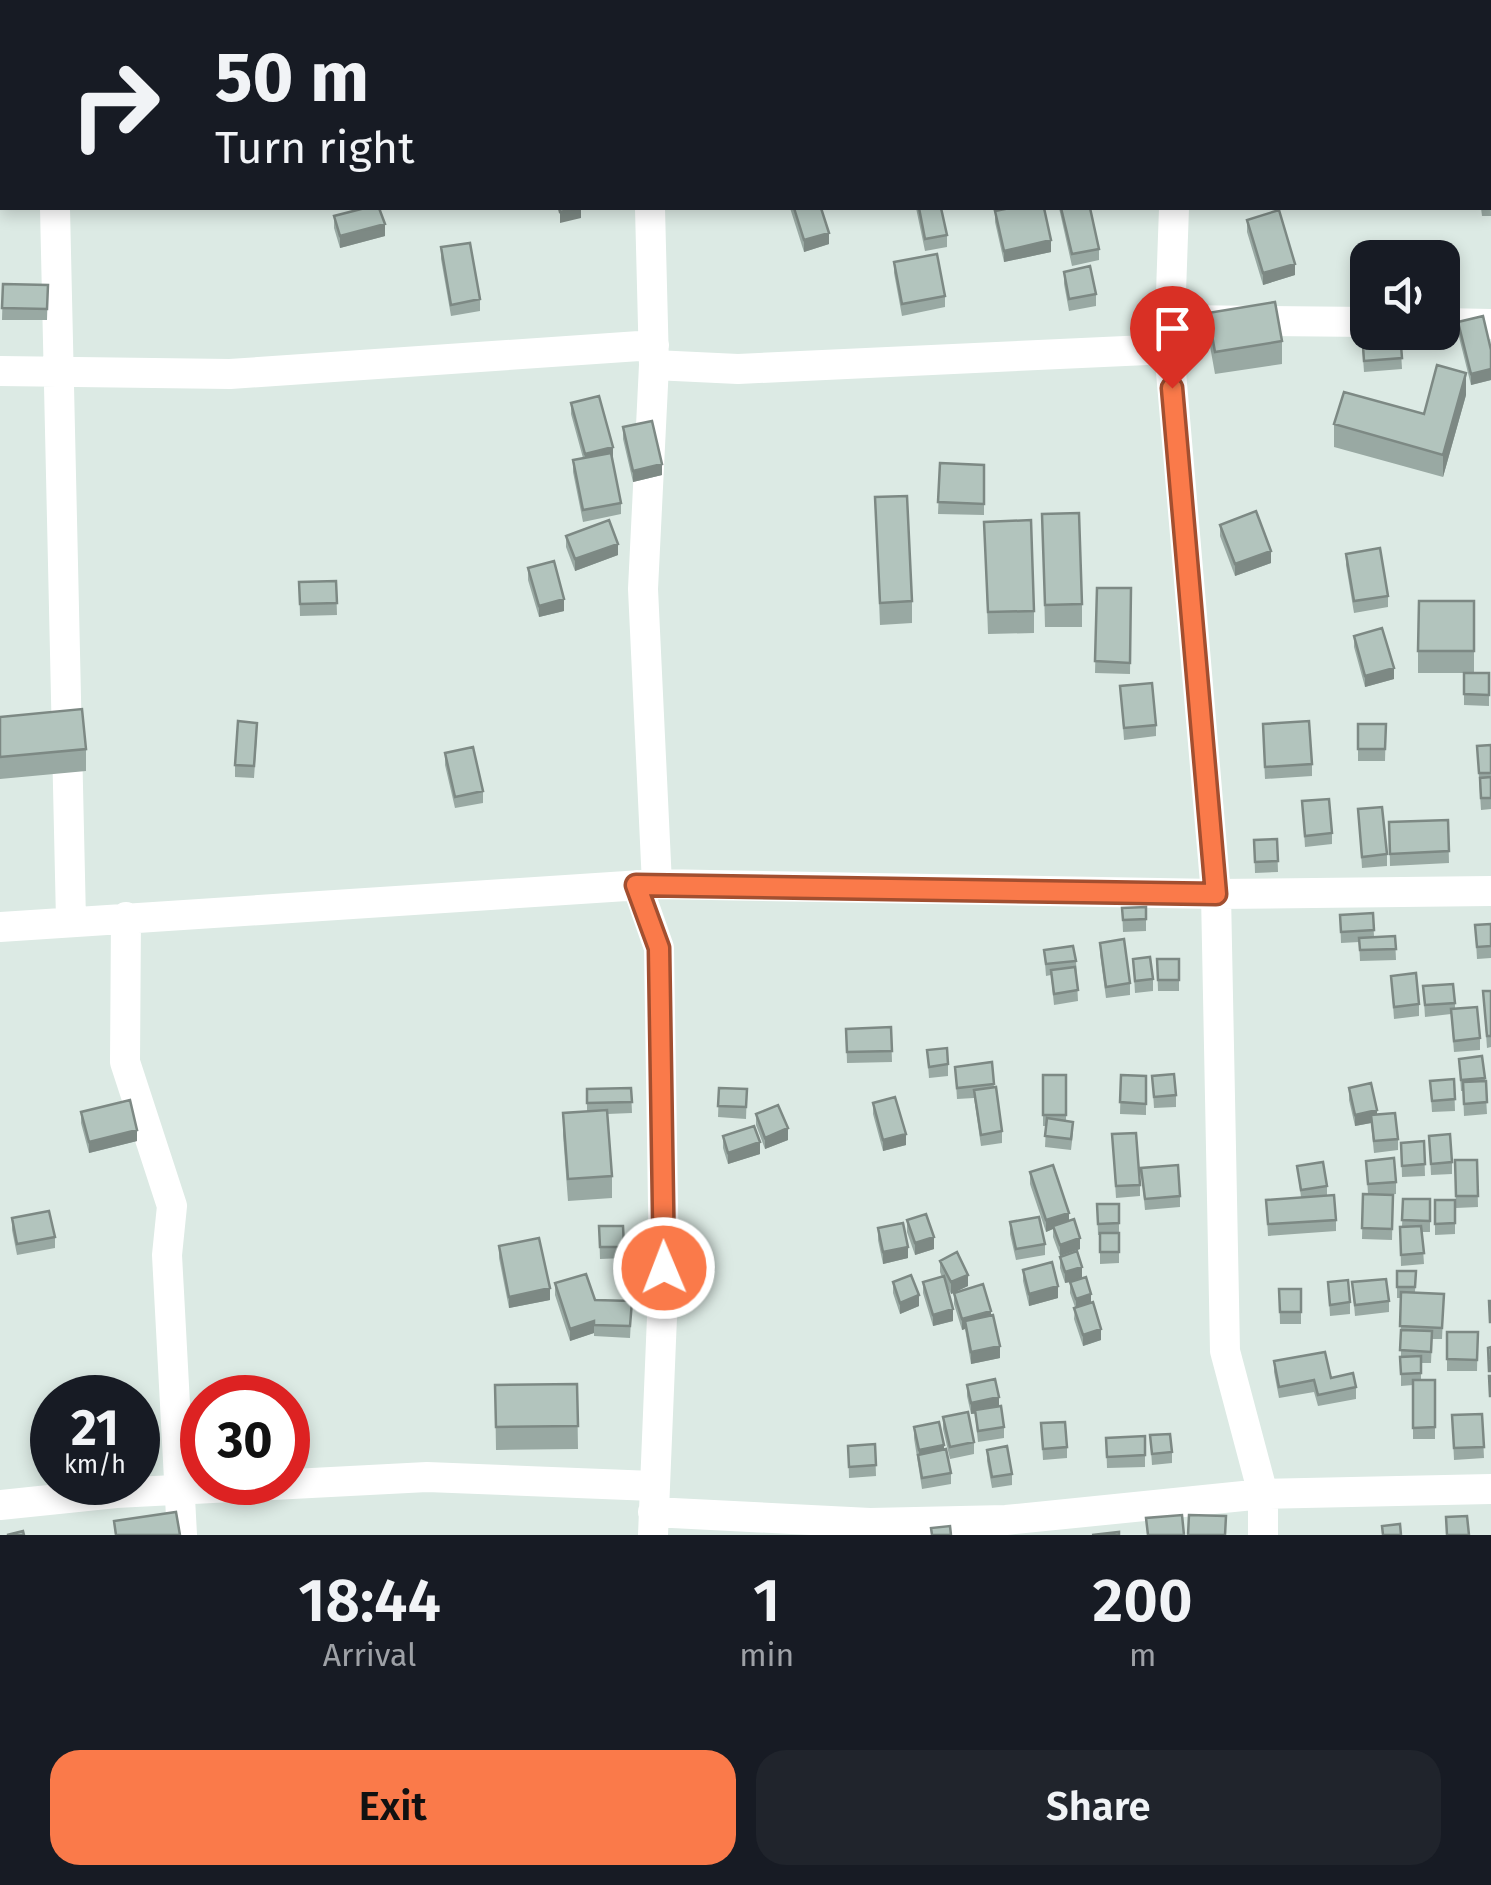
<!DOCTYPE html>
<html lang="en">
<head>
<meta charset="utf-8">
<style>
	body { margin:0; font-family:"Fira Sans",sans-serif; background:#20242c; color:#f1f3f6; height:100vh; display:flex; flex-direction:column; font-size:38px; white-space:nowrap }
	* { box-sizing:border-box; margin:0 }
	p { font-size:32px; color:#9ea1a6 }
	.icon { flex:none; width:55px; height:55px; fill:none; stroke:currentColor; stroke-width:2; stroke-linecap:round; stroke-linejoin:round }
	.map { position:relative; height:1535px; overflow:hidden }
	.sheet { display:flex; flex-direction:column; background:#171b24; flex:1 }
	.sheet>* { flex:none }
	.hud { position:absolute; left:0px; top:0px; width:1492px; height:210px; box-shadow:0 5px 15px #0003; background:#171b24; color:#f1f3f6; overflow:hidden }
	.controls { position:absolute; left:1350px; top:240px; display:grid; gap:20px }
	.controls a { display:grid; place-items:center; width:110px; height:110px; border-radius:20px; background:#171b24; box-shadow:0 5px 15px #0003; font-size:50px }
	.speed { position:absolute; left:30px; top:1375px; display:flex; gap:20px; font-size:50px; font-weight:700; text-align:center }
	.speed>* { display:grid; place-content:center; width:130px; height:130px; border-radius:50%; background:#171b24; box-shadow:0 5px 15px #0003; line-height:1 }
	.speed small { font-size:25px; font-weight:400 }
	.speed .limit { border:15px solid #d22; background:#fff; color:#111 }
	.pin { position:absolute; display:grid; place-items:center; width:85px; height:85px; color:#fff; margin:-102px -42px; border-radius:50% 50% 50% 0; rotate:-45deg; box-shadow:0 0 10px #0007 }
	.pin .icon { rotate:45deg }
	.me { position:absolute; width:110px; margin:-55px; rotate:359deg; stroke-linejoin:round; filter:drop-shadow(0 0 8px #0008) }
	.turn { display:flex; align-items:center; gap:35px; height:210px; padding:0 50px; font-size:45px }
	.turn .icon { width:130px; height:130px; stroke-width:2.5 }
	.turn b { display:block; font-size:70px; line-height:85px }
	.eta { display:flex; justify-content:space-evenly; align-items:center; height:170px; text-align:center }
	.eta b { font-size:60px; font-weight:600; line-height:70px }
	.button { display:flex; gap:20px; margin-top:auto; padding:20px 50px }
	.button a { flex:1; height:115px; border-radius:30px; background:#fa7a4a; color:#111; font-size:40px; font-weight:600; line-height:115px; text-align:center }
	.button a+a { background:#20242c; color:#f1f3f6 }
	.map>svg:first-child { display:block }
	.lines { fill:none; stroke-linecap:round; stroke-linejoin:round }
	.minor { stroke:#fff; stroke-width:30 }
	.wall { fill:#99a9a3 }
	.shaded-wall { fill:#7d8984 }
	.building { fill:#b2c4bd; stroke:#7d8984; stroke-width:2.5 }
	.route-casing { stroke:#a24f30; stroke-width:25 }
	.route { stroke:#fa7a4a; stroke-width:18 }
</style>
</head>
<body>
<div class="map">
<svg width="1491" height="1535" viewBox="0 0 1491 1535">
	<rect width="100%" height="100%" fill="#dceae4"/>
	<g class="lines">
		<path class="minor" d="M51 0V2
			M651 0V2
			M1178 2V0
			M55 208 71 920
			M650 208 654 365 643 589 657 884
			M1174 208 1169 349 1216 894 1225 1351 1263 1494V1535
			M1171 320 1368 322
			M1442 323 1491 324
			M654 365 738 369 1169 349
			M0 371 230 374 654 345
			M637 885 659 948 664 1268 653 1535
			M126 917 125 1062 172 1206 167 1255 182 1535
			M0 927 657 884 1216 894 1491 891
			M0 1505 116 1493 427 1477 653 1486
			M653 1512 870 1523 1006 1520 1263 1494 1491 1489"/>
	</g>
	<path class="wall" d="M1490 163 1491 216H1482L1481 208H1490Z
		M790 208H821L829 244 804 252Z
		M916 208H941L947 235V247L925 251Z
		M1059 208H1090L1099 249V260L1072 266Z
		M995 211 1051 252 1004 262 995 222Z
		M334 216 385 236 340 248 334 228Z
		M1247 220 1295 275 1263 285 1247 232Z
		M441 247 480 299V311L451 316 441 259Z
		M894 262 945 296V307L902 316 894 273Z
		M1064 272 1096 294V306L1069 311 1064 284Z
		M3 284 48 285 47 320H2Z
		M1208 313 1282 341V364L1215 374 1208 335Z
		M1458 322 1491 350V380L1471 385 1458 333Z
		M1400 332 1402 369 1364 372 1362 343Z
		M1466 395 1443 477 1334 447V424L1424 414Z
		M571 403 612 459 621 503V514L583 522 573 472V460L583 458 571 414Z
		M623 427 662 475 633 482 623 439Z
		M940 463 984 465V515L938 514Z
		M875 497 912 601V623L880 625Z
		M1042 514 1082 604V627H1045Z
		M984 522 1034 611V633L988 634Z
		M1220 525 1271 563 1235 576 1220 536Z
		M566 536 618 555 575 571 566 547Z
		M1346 554 1388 596V607L1354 613 1346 565Z
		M528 568 564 611 539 617 528 580Z
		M336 581 337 615 300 616 299 582Z
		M1097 588H1131L1130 674 1095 673Z
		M1474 601V673H1489V706L1464 705V673H1418V651Z
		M1354 636 1394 679 1365 687 1354 647Z
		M1120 686 1156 725V736L1124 740Z
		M0 717 86 749V771L0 779Z
		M1358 724H1386L1385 761H1358Z
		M257 735 254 778 235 777V765Z
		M1263 736 1312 764V776L1265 779Z
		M1491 745V809L1481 810 1477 746Z
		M445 753 483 791V803L455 808 445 765Z
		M1302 801 1332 833V844L1305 847Z
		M1358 809 1387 854V866L1362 868Z
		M1448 820 1449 863 1390 866 1389 822Z
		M1277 839 1278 872 1255 873 1254 840Z
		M1146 907V931L1123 932 1122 908Z
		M1373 913 1374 937 1395 936 1396 960 1360 961 1359 942 1341 943 1340 915Z
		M1491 924V958L1477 959 1475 925Z
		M1100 943 1130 983V995L1106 998 1100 954Z
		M1044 950 1076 961 1078 1001 1054 1005 1051 975 1046 976Z
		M1133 959 1153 979V991L1135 993Z
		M1157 959H1179V991H1158Z
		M1391 976 1419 1004V1016L1394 1019Z
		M1423 986 1455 1003V1009L1480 1038V1050L1454 1052 1451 1014 1425 1017Z
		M1483 991H1491V1047L1487 1048Z
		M891 1027 892 1062 847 1063 846 1029Z
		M927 1050 948 1064V1076L929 1078Z
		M1459 1059 1485 1078 1487 1114 1464 1116 1463 1091H1461Z
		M992 1062 994 1087 1002 1131V1143L981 1146 974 1098 957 1099 955 1067Z
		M1043 1075H1066V1121L1073 1133 1071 1150 1045 1147 1046 1126H1043Z
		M1121 1075 1146 1076V1115L1120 1114Z
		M1152 1076 1176 1095V1107L1154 1108Z
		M1454 1079 1455 1111 1432 1112 1430 1081Z
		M631 1088 632 1113 607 1114 612 1176V1198L568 1201 563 1135V1113L587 1111V1089Z
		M719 1088 747 1089 746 1119 718 1117Z
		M1349 1088 1377 1114 1398 1139V1150L1374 1153 1371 1123 1355 1126 1349 1100Z
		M873 1103 906 1145 883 1151 873 1114Z
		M81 1112 137 1141 89 1153 81 1123Z
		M756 1114 788 1140 765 1149 756 1125Z
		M1112 1134 1140 1185V1196L1116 1198Z
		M723 1136 760 1154 728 1164 723 1148Z
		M1429 1136 1452 1162V1174L1431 1175Z
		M1424 1141 1425 1176 1402 1177 1401 1143Z
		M1455 1160H1477L1478 1207 1456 1208Z
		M1366 1161 1396 1182V1194L1379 1195H1393L1392 1240 1362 1239 1363 1194H1368Z
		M1297 1166 1327 1186V1195L1336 1220V1231L1268 1236 1266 1200 1301 1197Z
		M1141 1168 1180 1196V1207L1145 1210Z
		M1030 1172 1069 1221 1080 1249 1060 1256 1053 1237V1229L1046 1232 1030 1184Z
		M1403 1199H1430V1232H1422L1424 1264 1401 1266 1400 1227H1402Z
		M1435 1200H1455V1234L1435 1235Z
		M1097 1204H1119V1263L1100 1264V1235H1098Z
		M12 1218 55 1237V1248L17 1255 12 1230Z
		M907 1220 934 1249 915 1255 907 1232Z
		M1010 1222 1045 1244V1255L1016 1260 1010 1234Z
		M599 1226H623L624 1258 600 1259Z
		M878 1228 908 1258 883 1264 878 1240Z
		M499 1246 550 1300 509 1308 499 1258Z
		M1060 1257 1082 1278 1091 1302 1101 1340 1083 1346 1074 1319 1075 1307 1070 1293V1282L1065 1283 1060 1268Z
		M645 1259V1297L626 1296V1260Z
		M940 1261 968 1286 951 1294 947 1286 953 1321 933 1326 923 1293V1282L942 1277 940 1272Z
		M1023 1270 1058 1298 1029 1306 1023 1281Z
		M1397 1271H1416L1415 1292 1444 1294 1442 1339H1432L1431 1363H1421V1380H1435V1439H1413V1385L1401 1386V1298H1397Z
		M893 1282 919 1306 900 1314 893 1293Z
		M1328 1282 1350 1302V1314L1330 1316Z
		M1352 1282 1389 1301V1312L1355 1316Z
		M555 1283 595 1300 632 1301 630 1338 594 1336V1333L570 1341 555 1295Z
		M1279 1289H1301V1324H1280Z
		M954 1293 991 1315 1000 1358 971 1364 965 1329 962 1330 954 1304Z
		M1447 1332H1478L1477 1371H1447Z
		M1274 1361 1356 1387V1399L1318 1406 1314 1392 1279 1398 1274 1372Z
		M577 1384 578 1449 496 1450 495 1385Z
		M967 1385 999 1406 1004 1427V1438L978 1442 975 1414H971L967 1396Z
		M1482 1414 1484 1458 1454 1460 1452 1415Z
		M943 1417 974 1442V1454L950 1459 943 1429Z
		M1041 1423 1067 1447V1458L1043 1460Z
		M914 1427 944 1449 951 1473V1484L922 1489 914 1438Z
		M1150 1435 1172 1452V1463L1152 1465Z
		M1145 1436V1467L1107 1468 1106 1438Z
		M875 1444 876 1476 849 1478 848 1446Z
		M987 1450 1012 1474V1485L992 1488 987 1461Z"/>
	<path class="shaded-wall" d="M581 208V218L560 223V212Z
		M385 224V236L340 248V236Z
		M829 233V244L804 252V240Z
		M1051 240V252L1004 262V251Z
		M1295 264V275L1263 285V273Z
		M1491 369V380L1471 385V374Z
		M1466 373V395L1443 477V455Z
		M613 447V459L585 465V454Z
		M662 464V475L633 482V471Z
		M618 544V555L575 571V559Z
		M1271 551V563L1235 576V564Z
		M564 599V611L539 617V606Z
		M1394 668V679L1365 687V676Z
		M1377 1110V1122L1371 1115V1123L1355 1126V1115Z
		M788 1128V1140L765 1149V1138Z
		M137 1130V1141L89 1153V1142Z
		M906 1134V1145L883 1151V1140Z
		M760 1142V1154L728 1164V1153Z
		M1069 1213V1224L1053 1226V1229L1046 1232V1220Z
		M934 1237V1249L915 1255V1243Z
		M1080 1238V1249L1060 1256V1245Z
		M908 1247V1258L883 1264V1252Z
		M1082 1267V1279L1065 1283V1272Z
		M968 1275V1286L951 1294V1282Z
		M1058 1286V1298L1029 1306V1294Z
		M550 1288V1300L509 1308V1297Z
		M1091 1294V1305L1076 1310V1299Z
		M919 1295V1306L900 1314V1303Z
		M953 1309V1321L933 1326V1315Z
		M991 1311V1322L965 1321V1329L962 1330V1319Z
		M594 1321V1333L570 1341V1329Z
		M1101 1329V1340L1083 1346V1335Z
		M1000 1346V1358L971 1364V1352Z
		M999 1397V1408L971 1414V1403Z
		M944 1445V1456L919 1462V1450Z"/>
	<path class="building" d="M179 0H220V2H179Z
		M261 0H287V2H261Z
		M390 0H427V2H385V1Z
		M474 0H499V2H475Z
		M365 208H379L385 224 340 236 334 216Z
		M559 208H578L560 212Z
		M794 208H821L829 233 804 240Z
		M919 208H941L947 235 925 239Z
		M1010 208H1044L1051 240 1004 251 995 211Z
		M1061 208H1090L1099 249 1072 254Z
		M1279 210 1295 264 1263 273 1247 220Z
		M470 243 480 299 451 305 441 247Z
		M937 254 945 296 902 304 894 262Z
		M1090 266 1096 294 1069 299 1064 272Z
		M3 284 48 285 47 309 2 308Z
		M1275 302 1282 341 1215 352 1208 313Z
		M1483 316 1491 350V369L1471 374 1458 322Z
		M1362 331 1400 332 1402 358 1364 361Z
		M1437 365 1466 373 1443 455 1334 424 1344 392 1424 414Z
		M599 396 613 447 585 454 571 403Z
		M652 421 662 464 633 471 623 427Z
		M611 453 621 503 583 510 573 460Z
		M940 463 984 465V504L938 502Z
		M907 496 912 601 880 603 875 497Z
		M1256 511 1271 551 1235 564 1220 525Z
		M1079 513 1082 604 1045 605 1042 514Z
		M609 520 618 544 575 559 566 536Z
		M1031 520 1034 611 988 612 984 522Z
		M1380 548 1388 596 1354 601 1346 554Z
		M554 561 564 599 539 606 528 568Z
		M336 581 337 603 300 604 299 582Z
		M1097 588H1131L1130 663 1095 661Z
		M1419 601H1474V651H1418Z
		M1382 628 1394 668 1365 676 1354 636Z
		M1464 673H1489V695L1464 694Z
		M1152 683 1156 725 1124 728 1120 686Z
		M82 709 86 749 0 757V717Z
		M238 721 257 723 254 766 235 765Z
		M1309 721 1312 764 1265 767 1263 724Z
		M1358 724H1386L1385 749H1358Z
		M1491 745V773H1479L1477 746Z
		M473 747 483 791 455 797 445 753Z
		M1491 777V798H1481L1480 778Z
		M1329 799 1332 833 1305 836 1302 801Z
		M1382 807 1387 854 1362 857 1358 809Z
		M1448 820 1449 851 1390 854 1389 822Z
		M1277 839 1278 861 1255 862 1254 840Z
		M1146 907V919L1123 920 1122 908Z
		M1373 913 1374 930 1341 932 1340 915Z
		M1491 924V946L1477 947 1475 925Z
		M1395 936 1396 949 1360 950 1359 938Z
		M1124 939 1130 983 1106 987 1100 943Z
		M1073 946 1076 961 1046 964 1044 950Z
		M1150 957 1153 979 1135 981 1133 959Z
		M1157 959H1179V980H1158Z
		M1075 967 1078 990 1054 994 1051 970Z
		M1416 973 1419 1004 1394 1007 1391 976Z
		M1453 984 1455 1003 1425 1005 1423 986Z
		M1483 991H1491V1036H1487Z
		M1477 1007 1480 1038 1454 1041 1451 1009Z
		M891 1027 892 1051 847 1052 846 1029Z
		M947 1048 948 1064 929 1067 927 1050Z
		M1482 1056 1485 1078 1461 1080 1459 1059Z
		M992 1062 994 1084 957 1088 955 1067Z
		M1174 1074 1176 1095 1154 1097 1152 1076Z
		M1043 1075H1066V1115H1043Z
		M1121 1075 1146 1076V1104L1120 1102Z
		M1454 1079 1455 1099 1432 1101 1430 1081Z
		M1486 1081 1487 1102 1464 1104 1463 1082Z
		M1371 1083 1377 1110 1355 1115 1349 1088Z
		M996 1087 1002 1131 981 1135 974 1090Z
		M631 1088 632 1102 587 1103V1089Z
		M719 1088 747 1089 746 1107 718 1106Z
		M895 1097 906 1134 883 1140 873 1103Z
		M130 1100 137 1130 89 1142 81 1112Z
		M778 1105 788 1128 765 1138 756 1114Z
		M607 1110 612 1176 568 1179 563 1113Z
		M1395 1113 1398 1139 1374 1141 1371 1115Z
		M1047 1118 1073 1122 1071 1139 1045 1136Z
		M754 1126 760 1142 728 1153 723 1136Z
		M1136 1133 1140 1185 1116 1186 1112 1134Z
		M1450 1134 1452 1162 1431 1164 1429 1136Z
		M1424 1141 1425 1164 1402 1166 1401 1143Z
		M1394 1158 1396 1182 1368 1184 1366 1161Z
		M1455 1160H1477L1478 1196H1456Z
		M1323 1162 1327 1186 1301 1190 1297 1166Z
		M1053 1165 1069 1213 1046 1220 1030 1172Z
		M1178 1165 1180 1196 1145 1199 1141 1168Z
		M1363 1194 1393 1195 1392 1229 1362 1228Z
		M1334 1195 1336 1220 1268 1224 1266 1200Z
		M1403 1199H1430V1221L1402 1220Z
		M1435 1200H1455V1223L1435 1224Z
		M1097 1204H1119V1223L1098 1224Z
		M49 1211 55 1237 17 1244 12 1218Z
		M926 1214 934 1237 915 1243 907 1220Z
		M1039 1217 1045 1244 1016 1249 1010 1222Z
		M1074 1219 1080 1238 1060 1245 1053 1226Z
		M903 1223 908 1247 883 1252 878 1228Z
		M599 1226H623L624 1247H600Z
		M1421 1226 1424 1253 1401 1255 1400 1227Z
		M1100 1233H1119V1252H1100Z
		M539 1238 550 1288 509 1297 499 1246Z
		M1077 1251 1082 1267 1065 1272 1060 1257Z
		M957 1252 968 1275 951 1282 940 1261Z
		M645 1259V1285H626V1260Z
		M1052 1262 1058 1286 1029 1294 1023 1270Z
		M1397 1271H1416L1415 1287H1397Z
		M586 1274 595 1300 632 1301 630 1326 594 1325V1321L570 1329 555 1283Z
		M911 1275 919 1295 900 1303 893 1282Z
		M944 1276 953 1309 933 1315 923 1282Z
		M1086 1277 1091 1294 1076 1299 1070 1282Z
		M1386 1279 1389 1301 1355 1305 1352 1282Z
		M1348 1280 1350 1302 1330 1305 1328 1282Z
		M983 1284 991 1311 962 1319 954 1293Z
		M1279 1289H1301V1312H1280Z
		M1401 1292 1444 1294 1442 1328 1400 1326Z
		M1489 1301H1491V1322H1490Z
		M1093 1302 1101 1329 1083 1335 1074 1308Z
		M993 1315 1000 1346 971 1352 965 1321Z
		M1401 1330 1432 1331 1431 1352 1400 1350Z
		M1447 1332H1478L1477 1360 1447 1359Z
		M1491 1347V1371H1489L1488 1348Z
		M1325 1352 1331 1378 1353 1373 1356 1387 1318 1395 1314 1380 1279 1387 1274 1361Z
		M1421 1356V1373L1401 1374 1400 1357Z
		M1489 1376H1491V1396H1490Z
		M995 1379 999 1397 971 1403 967 1385Z
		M1413 1380H1435V1427L1413 1428Z
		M577 1384 578 1426 496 1427 495 1385Z
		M1001 1406 1004 1427 978 1431 975 1410Z
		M968 1412 974 1442 950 1447 943 1417Z
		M1482 1414 1484 1447 1454 1448 1452 1415Z
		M939 1422 944 1445 919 1450 914 1427Z
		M1065 1422 1067 1447 1043 1449 1041 1423Z
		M1170 1434 1172 1452 1152 1454 1150 1435Z
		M1145 1436V1455L1107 1457 1106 1438Z
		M875 1444 876 1465 849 1467 848 1446Z
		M1007 1446 1012 1474 992 1477 987 1450Z
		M946 1449 951 1473 922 1478 918 1455Z
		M176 1512 180 1535H116L114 1521Z
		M1182 1515 1184 1535H1148L1146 1518Z
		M1189 1515 1226 1516 1225 1535H1188Z
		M1467 1516 1469 1535H1447L1446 1517Z
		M1400 1524 1401 1535H1383L1382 1526Z
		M950 1526 951 1535H932L931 1528Z
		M23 1531 24 1535H7Z
		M1119 1532V1535H1092Z"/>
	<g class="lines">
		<g class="route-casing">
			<path id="route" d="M664 1268 659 948 636 885 1216 894 1172 388"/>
		</g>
		<use href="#route" class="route"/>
	</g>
</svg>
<div class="controls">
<a><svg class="icon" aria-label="sound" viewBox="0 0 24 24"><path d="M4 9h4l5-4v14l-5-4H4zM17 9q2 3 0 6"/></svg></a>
</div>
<div class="speed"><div>21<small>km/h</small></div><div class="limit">30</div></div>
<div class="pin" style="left:1172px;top:388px;background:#d93025"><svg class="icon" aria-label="arrive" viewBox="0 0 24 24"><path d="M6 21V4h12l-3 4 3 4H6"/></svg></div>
<svg class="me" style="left:664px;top:1268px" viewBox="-20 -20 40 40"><circle r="17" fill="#fa7a4a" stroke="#fff" stroke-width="3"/><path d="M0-11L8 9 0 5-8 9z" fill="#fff"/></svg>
<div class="hud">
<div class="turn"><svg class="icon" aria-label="right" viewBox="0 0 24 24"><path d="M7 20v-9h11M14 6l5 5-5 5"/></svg><div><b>50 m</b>Turn right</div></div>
</div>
</div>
<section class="sheet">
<div class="eta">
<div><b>18:44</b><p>Arrival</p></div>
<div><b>1</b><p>min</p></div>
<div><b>200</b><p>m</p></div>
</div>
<div class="button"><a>Exit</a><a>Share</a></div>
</section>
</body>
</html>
